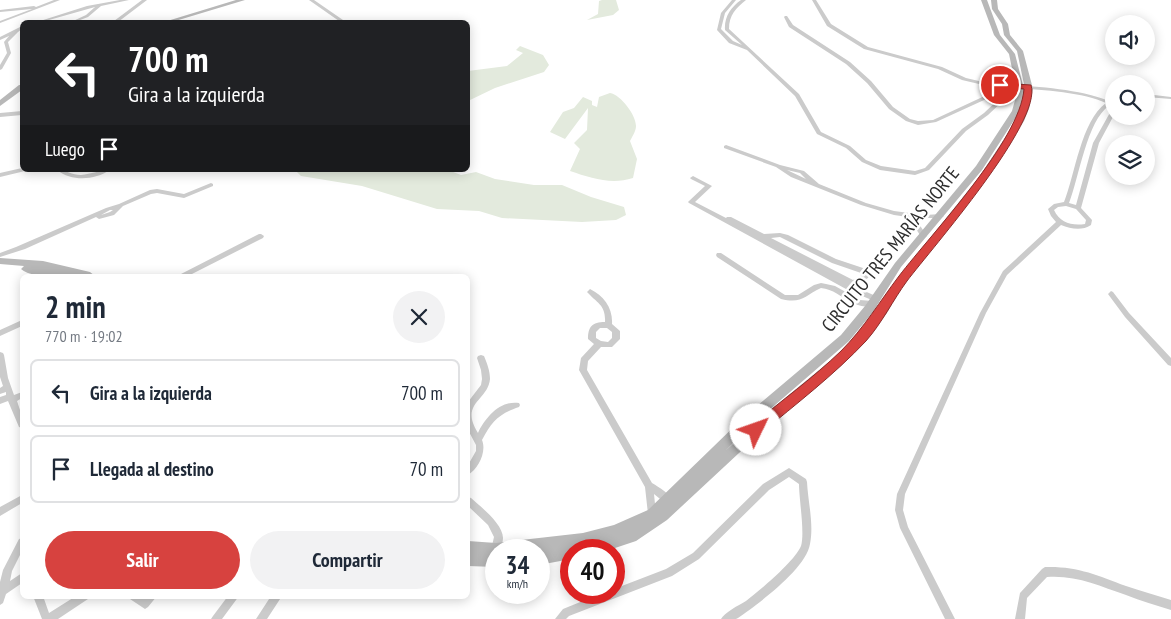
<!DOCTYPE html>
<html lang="es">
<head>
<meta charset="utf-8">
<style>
	body { margin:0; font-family:"PT Sans Narrow",sans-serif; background:#f2f2f3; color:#1f2937; height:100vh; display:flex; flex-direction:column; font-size:19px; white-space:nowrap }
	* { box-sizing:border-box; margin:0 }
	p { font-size:16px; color:#747a83 }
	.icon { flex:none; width:28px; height:28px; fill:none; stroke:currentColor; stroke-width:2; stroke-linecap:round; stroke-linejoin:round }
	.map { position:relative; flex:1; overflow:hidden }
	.panel { position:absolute; left:20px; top:274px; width:450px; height:325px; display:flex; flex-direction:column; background:#fff; border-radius:8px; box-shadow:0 2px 12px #0003 }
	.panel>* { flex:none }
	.top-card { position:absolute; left:20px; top:20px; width:450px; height:152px; border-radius:8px; box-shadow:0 2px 12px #0003; background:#202124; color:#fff; overflow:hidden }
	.fabs { position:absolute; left:1105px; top:15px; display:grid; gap:10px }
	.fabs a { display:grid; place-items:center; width:50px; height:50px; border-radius:50%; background:#fff; box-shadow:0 2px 12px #0003; font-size:25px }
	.speed { position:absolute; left:485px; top:539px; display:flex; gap:10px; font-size:25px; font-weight:700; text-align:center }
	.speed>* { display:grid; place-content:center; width:65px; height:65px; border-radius:50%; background:#fff; box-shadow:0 2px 12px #0003; line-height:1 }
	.speed small { font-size:12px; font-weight:400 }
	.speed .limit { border:8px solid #d22; background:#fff; color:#111 }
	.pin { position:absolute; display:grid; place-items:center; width:42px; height:42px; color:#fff; margin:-21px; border:2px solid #fff; border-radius:50%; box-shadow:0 1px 5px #0007 }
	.me { position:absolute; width:55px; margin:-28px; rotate:48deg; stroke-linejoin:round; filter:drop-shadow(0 0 4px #0008) }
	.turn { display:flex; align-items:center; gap:18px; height:105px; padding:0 25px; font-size:22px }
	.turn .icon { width:65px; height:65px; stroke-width:2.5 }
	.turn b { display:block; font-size:35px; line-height:42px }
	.then { display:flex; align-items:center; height:48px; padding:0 25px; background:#0003; gap:10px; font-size:19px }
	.round { display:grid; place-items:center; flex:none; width:52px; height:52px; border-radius:26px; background:#f2f2f3 }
	.overview { display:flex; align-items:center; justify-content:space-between; height:85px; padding:0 25px }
	h1 { font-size:30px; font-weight:700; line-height:38px }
	.primary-button { display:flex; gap:10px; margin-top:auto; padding:10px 25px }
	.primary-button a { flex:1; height:58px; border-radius:30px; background:#d7423f; color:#fff; font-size:20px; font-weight:700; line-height:58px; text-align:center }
	.primary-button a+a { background:#f2f2f3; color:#1f2937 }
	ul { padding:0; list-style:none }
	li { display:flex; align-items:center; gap:15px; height:68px; margin:0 10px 8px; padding:0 15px; border:2px solid #e0e1e3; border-radius:8px }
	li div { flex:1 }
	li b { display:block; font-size:19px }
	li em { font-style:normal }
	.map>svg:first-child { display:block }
	.green { fill:#e3eadd }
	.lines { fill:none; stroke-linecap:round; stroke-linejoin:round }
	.street { fill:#cbcbcb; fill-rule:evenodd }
	.secondary { fill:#b8b8b8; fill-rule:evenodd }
	.route { fill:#d7423f; stroke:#8c2b29 }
	.labels { text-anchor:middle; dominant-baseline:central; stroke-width:5; stroke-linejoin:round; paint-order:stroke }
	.street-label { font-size:19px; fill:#2e2e2e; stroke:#fff }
</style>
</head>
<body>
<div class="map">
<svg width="1171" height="619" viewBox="0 0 1171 619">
	<rect width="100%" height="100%" fill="#fff"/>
	<path class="green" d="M602 0H616L619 10 613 15 587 20 598 14 599 1Z
		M520 46 543 55 549 65 544 72 495 88 468 101V71L507 66 523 53 516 50Z
		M610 93C621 95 636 115 636 126 636 131 632 137 630 141L637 159 633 178C611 185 591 178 570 171L580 149 574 143 587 130 588 108 565 139 550 132 563 112 574 108 583 97 592 101V105L597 107 599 97Z
		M295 170H448L461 175 476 172 495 179 534 185H562L591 197 624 207 626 215 616 220 582 222 502 218 479 211 437 209 362 186 301 176Z"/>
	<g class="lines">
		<path class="street" d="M54 0H60L0 23V21L32 9 0 12V10L34 6 36 7Z
			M120 0H129L101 6 88 17 75 22H71L86 15 95 7 42 22H37L87 6Z
			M142 0H147L118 22H114V21Z
			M309 0H314L343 20 339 21Z
			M732 0H736L725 13 721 29 733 41 742 45 725 30C724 17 731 7 741 0H746C736 8 729 15 729 29L799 94 821 132 850 146 866 160 881 166 915 171 925 168 962 129 984 113 1002 96 1004 91 1008 92 1006 98 988 115 966 131 929 170 915 175 880 170 862 162 846 148 817 134 795 96 747 50 729 43 717 30 721 13Z
			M812 0H816L831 24 868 47 942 67 966 78 1000 86V89L995 95 936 122 918 125 906 121 889 109 867 83 846 64 789 27 784 17 785 16H787L793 25 850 62 871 81 893 107 910 119 918 121 933 120 991 93 996 88 962 80 938 69 864 49 827 26Z
			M20 27H22V29L18 32 8 42 11 53 2 69 0 70V65L7 53 4 42 9 36 0 40V37Z
			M1007 86C1030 84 1088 91 1109 101L1114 99V102L1112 103 1114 105V115L1099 143 1081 208 1092 220 1091 225C1082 231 1071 229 1061 225L1007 275 986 313 905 494 903 510 908 527 955 619H945L900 528 895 510 897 494 980 313 1003 271 1056 222 1051 216 1048 209 1054 204 1064 202C1075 175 1081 121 1106 103 1083 92 1035 89 1009 88H1007ZM1109 106 1112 109 1093 143 1076 205 1069 203C1079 178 1087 120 1109 106ZM1066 206 1076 209 1086 220 1085 224C1072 226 1060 223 1054 210L1058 207Z
			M1146 94 1171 97V99L1146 97Z
			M22 111V115L0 117V113Z
			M726 145 780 165 804 171 819 184 866 203 894 211 909 213 925 215 941 214 944 216 941 218H915L927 236 924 238H922L908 217 894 215 861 205 791 177 776 167 724 148V146ZM787 170 800 173 806 179Z
			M22 168V170H26L25 171 0 177V173Z
			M57 170C66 170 72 175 81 175 91 174 100 170 110 170 95 180 72 182 57 170Z
			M693 176 712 186 695 202 726 218 727 217H731L764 234 780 233 788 235 836 259 866 269 869 276 868 278 853 286 878 297 879 299 878 301H874L846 289 689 203 688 202 689 201 705 186 691 179 690 178ZM780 237 832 263 861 273 862 275 853 280 771 238Z
			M211 183 213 184V186L184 198 157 193 151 194 123 206 114 215 99 219 96 217 25 249 0 257V253L16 247 106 208 119 204 150 190 157 189 184 194ZM110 210H113L110 212 101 215Z
			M259 234H261L264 236 263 238 188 276H180L181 274Z
			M717 253H721L785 295H798L814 285 821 283 826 284 835 286 860 300 872 301 875 304 872 307C865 307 858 306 851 302 841 297 833 289 821 288 804 296 802 304 781 299L717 257 716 255Z
			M590 289C604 296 613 308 612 324L620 331V339L612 347H601L588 361 587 370 652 483C660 488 668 492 672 500L671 503 668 504 665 503 654 494 656 514 655 517 652 518 649 517 648 514 645 487 579 370 581 358 594 344 588 339C588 327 592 322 605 322 606 305 597 303 587 292ZM600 328H607L612 332V338L608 342 601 341 596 338V332Z
			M1111 291 1113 292 1129 313 1171 358V366L1168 365 1125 317 1108 294Z
			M22 320V326L0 336V330Z
			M0 352 3 353 4 355 8 378 14 395 22 392V398L17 401 22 416V428L19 427 8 401 0 404V397L6 395V392L0 394V388L3 386 0 377Z
			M481 355 484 356C487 363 490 371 490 379 488 401 459 403 478 433 485 418 500 400 519 403L520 405 519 407C499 414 492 421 482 440 487 452 478 469 468 475V465L476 451V445L468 430V402L481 385 482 379 481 370 477 358 478 356Z
			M789 468 806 479 807 482C808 502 814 524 810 544 806 569 758 604 738 618L736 619H721C724 613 739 605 746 601 760 590 794 562 801 546 805 533 799 499 799 484L789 477 769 490 699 559 672 576 569 616 566 619H555L563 609 605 592H614V589L666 569 693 553 763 484Z
			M22 495V503L0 516V507Z
			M468 497 471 498C481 507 503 524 503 538 503 542 501 546 501 550H496V554L493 553 491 550 494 537 488 525 468 506Z
			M22 538V551L12 571 10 581 22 573V583L6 594 3 603 0 605V582L3 570 19 539Z
			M1045 567C1077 566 1097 575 1126 586 1140 591 1156 595 1171 600V610C1156 605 1141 601 1126 595 1099 586 1077 575 1047 577L1027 598 1025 619H1015L1020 593 1042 569Z
			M33 596H43L49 613 76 596H90L88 599 58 619H42Z
			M128 596H142L144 598 145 596H157L148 607 145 609 130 599Z
			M228 596H239L222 619H211L213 616Z
			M271 596H282L267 619H256Z"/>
		<path class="secondary" d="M236 0H245L172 22H164Z
			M981 0H987L1000 35 1015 54 1025 93 1020 111 982 170 901 267 873 312 849 341 753 424 725 451 774 407 841 352 860 332 879 307 899 277 979 177 1016 121 1021 109 1025 89 1017 51 1004 35 1002 24 992 9 991 0H997L998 9 1008 24 1010 35 1023 51 1033 89 1029 109 1024 121 985 181 905 281 887 313 868 338 849 358 782 413 667 520 636 541 609 550H582L584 546 574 548 576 550H571V559L539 565V550H496V567L468 566V541L496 543 583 533 614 525 648 510 745 416 841 335 865 306 895 263 976 166 1012 111 1017 93 1009 54 994 35Z
			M19 85H22V90L0 106V100Z
			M0 258 43 261 90 272 95 276H77L71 275 72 276C59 276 30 278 21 269L24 266 0 264Z"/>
	</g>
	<path class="route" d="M1000 83 1031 85C1043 122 932 248 907 281 893 300 882 323 866 341 834 375 796 404 760 434H751L749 430 751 426C781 401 813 378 841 351 864 328 880 301 899 276 932 233 1020 141 1024 89L998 87 996 85Z"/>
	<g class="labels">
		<g class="street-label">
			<text transform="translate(890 249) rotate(-51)">CIRCUITO TRES MARÍAS NORTE</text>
		</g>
	</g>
</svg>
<div class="fabs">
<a><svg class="icon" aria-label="sound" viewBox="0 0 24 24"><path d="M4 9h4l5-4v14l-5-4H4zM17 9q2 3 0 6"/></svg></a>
<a><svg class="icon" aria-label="search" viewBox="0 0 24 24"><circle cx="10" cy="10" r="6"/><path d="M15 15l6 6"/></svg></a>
<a><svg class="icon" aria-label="layers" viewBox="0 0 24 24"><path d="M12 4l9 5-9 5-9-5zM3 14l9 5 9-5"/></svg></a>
</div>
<div class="speed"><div>34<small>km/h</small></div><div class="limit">40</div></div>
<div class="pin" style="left:1000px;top:85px;background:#d93025"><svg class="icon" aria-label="arrive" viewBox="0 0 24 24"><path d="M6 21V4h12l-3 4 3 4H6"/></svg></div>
<svg class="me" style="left:756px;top:430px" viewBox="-20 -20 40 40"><circle r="19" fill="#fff"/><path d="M0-13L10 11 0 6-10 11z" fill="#d7423f"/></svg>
<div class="top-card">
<div class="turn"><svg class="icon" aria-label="left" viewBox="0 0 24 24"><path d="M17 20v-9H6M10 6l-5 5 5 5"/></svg><div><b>700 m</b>Gira a la izquierda</div></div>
<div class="then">Luego<svg class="icon" aria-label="arrive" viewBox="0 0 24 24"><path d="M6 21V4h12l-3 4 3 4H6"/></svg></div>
</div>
<section class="panel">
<div class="overview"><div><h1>2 min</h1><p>770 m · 19:02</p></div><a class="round"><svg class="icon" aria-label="close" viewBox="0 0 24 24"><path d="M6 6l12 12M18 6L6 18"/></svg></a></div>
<ul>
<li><svg class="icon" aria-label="left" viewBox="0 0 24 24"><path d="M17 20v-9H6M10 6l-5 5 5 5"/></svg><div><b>Gira a la izquierda</b></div><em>700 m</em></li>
<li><svg class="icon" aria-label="arrive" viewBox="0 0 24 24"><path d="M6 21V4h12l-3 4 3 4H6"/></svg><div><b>Llegada al destino</b></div><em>70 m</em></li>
</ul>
<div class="primary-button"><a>Salir</a><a>Compartir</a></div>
</section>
</div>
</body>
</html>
